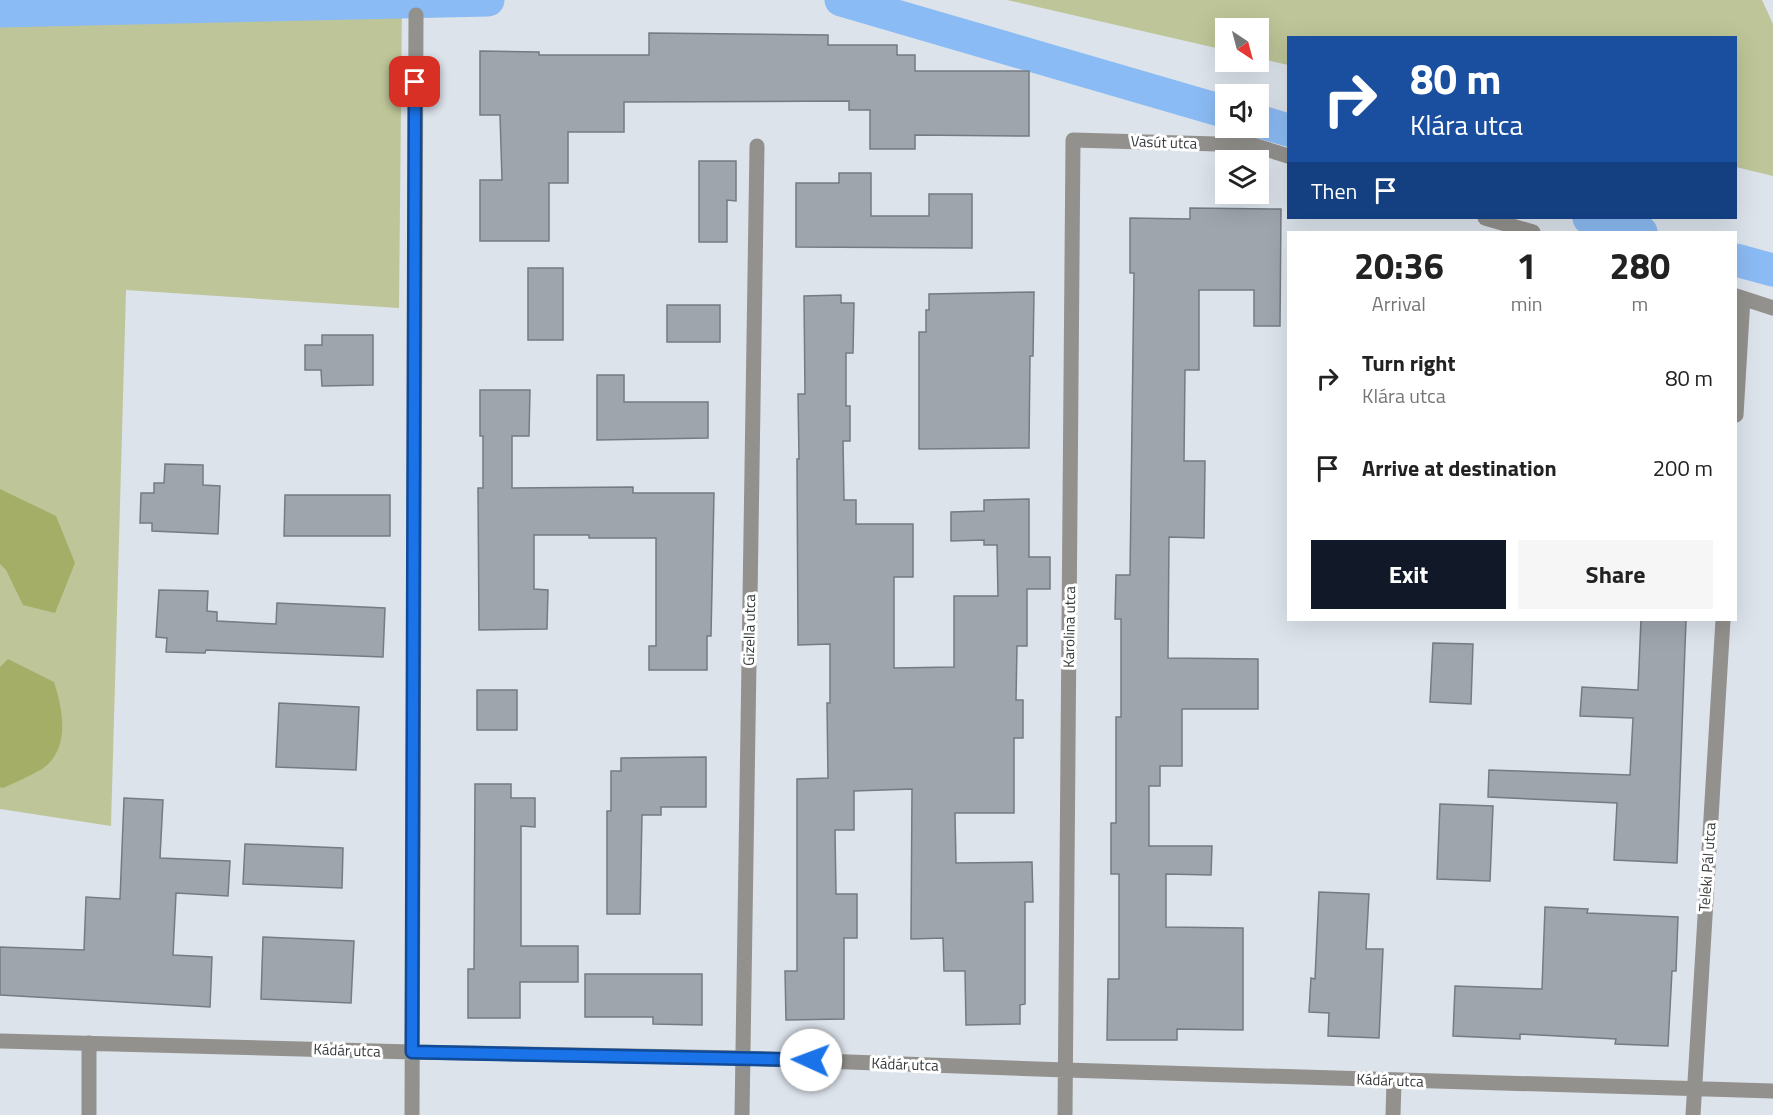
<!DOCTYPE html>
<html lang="en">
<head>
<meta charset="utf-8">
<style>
	body { margin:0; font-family:"Titillium Web",sans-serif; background:#f6f6f6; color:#222; height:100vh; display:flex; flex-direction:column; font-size:22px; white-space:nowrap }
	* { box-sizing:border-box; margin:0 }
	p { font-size:20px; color:#767676 }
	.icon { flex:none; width:33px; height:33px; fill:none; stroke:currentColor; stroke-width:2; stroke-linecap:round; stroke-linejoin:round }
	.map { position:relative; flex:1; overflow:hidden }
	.drawer { position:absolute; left:1287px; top:231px; width:450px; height:390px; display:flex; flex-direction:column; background:#fff; border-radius:0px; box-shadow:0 6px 24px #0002 }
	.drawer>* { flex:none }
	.top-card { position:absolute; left:1287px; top:36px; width:450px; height:183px; border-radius:0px; box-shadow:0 6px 24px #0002; background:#1a4fa0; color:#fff; overflow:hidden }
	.needle { width:39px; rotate:144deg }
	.controls { position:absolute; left:1215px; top:18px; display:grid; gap:12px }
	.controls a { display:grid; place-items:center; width:54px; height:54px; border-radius:0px; background:#fff; box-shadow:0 6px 24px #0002; font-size:30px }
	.pin { position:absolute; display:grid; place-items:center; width:51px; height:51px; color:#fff; margin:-26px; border-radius:12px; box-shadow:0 3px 9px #0006 }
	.me { position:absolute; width:66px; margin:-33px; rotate:272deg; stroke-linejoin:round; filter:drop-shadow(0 0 4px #0008) }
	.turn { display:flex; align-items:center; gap:21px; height:126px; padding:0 24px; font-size:27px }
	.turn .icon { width:78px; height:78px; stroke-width:2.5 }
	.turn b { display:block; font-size:42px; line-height:51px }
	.then { display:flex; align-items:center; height:57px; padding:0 24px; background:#0003; gap:12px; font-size:22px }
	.eta { display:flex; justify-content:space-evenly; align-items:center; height:102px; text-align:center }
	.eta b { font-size:36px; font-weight:700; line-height:42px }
	.button { display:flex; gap:12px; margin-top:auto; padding:12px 24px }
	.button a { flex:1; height:69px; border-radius:0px; background:#111827; color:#fff; font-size:24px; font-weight:700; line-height:69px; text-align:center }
	.button a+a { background:#f6f6f6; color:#222 }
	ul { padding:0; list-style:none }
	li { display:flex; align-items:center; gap:18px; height:90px; padding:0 24px }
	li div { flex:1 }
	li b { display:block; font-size:22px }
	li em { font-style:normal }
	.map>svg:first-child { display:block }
	.green { fill:#bec598 }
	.forest { fill:#a5ae66 }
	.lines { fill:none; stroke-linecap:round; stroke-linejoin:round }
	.canal { stroke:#8bbbf4; stroke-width:33 }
	.building { fill:#9fa5ad; stroke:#757b82; stroke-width:1.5 }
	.minor { stroke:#93918d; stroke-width:15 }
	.route-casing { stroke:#114b97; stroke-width:15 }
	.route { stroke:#1a73e8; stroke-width:10 }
	.labels { text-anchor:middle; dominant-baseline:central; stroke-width:6; stroke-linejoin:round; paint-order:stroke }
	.street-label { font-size:15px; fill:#373a3d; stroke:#fff }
</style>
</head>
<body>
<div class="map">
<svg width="1773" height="1115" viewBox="0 0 1773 1115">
	<rect width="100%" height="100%" fill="#dce3eb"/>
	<path class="green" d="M0 0H402L399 308 126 290 111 826 0 809Z
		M1007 0H1762L1773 24V176L1736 167V38H1288V65L1259 58 1258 28H1226L1225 50Z"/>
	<path class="forest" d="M0 489 56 516 75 563 55 613 23 605 6 570 0 564Z
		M8 659 54 682C63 710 71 749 42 769 30 776 16 782 3 788L0 787V667Z"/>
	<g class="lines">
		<path class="canal" d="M841 0 1226 112
			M0 11 488 0
			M1258 121 1288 130
			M1589 218 1641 232
			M1736 260 1773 270"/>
	</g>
	<path class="building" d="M649 33 828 35V45H897V55H915V71H1029V136L915 135V149H870V110H849V101L624 102V132H568V183H549V241H480V180H502L500 115H480V51L539 52V55H649Z
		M699 161H736V201L727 200V242H699Z
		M839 173H871V216H929V194H972V248L796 247V183H839Z
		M1190 208 1281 209 1280 326H1254V290H1199V370H1185L1184 461H1205L1204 538 1169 537 1168 658 1258 659V709H1182V766H1160V786H1149V846H1212L1211 875 1166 874V927L1243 928V1030L1177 1029V1040H1107L1108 979H1119V874H1111V823H1116V717H1121V619H1115L1116 575H1130L1134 273H1130V218L1190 219Z
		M528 268H563V340H528Z
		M1034 292 1033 356H1030L1029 448 919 449V332H926V310H929V294Z
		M841 295V303H854L853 353H846V406H850V441H843L844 500H856V524H913V577H894V668L954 667V596H998L997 545H984V540L951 541V512L984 511V500L1029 499V557H1050V589H1027V646H1017L1016 700H1023V738H1014V813H955L956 863 1032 862 1033 902H1025V1004L1020 1005V1024L966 1025 965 971H944L943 938 911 939 912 789 854 791V830H835L836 894H857V938H844V1019L786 1020 785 971H797V779L828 778 827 703H830V644L798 645 797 459H799L798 394H805L804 296Z
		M667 305H720V342H667Z
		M322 335H373V385L322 386 321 370H305V345H322Z
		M597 375H624V402H708V438L597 440Z
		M480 390H530L529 436H512V488L633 487V493H714L711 636H707V670H649V646H656V538H589V535H534V589L548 590 547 629 479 630 478 488H483V436H480Z
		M165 464 203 465V485L220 486 218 534 152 531V523H140L141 493H154V483H164Z
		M285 495H390V536H284Z
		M159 590 208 591 207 611 217 612V621L276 624 277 603 385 608 383 657 206 650 205 653 166 652 167 638 156 637Z
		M1641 620H1686L1677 863 1614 860 1617 803 1488 797 1489 770 1630 775 1633 718 1580 716 1582 687 1638 690Z
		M1433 643 1473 644 1471 704 1430 702Z
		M477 690H517V730H477Z
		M279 703 359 707 356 770 276 767Z
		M706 757V807H661V815H642L640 914H607V811H611V771H621V758Z
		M475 784H511V798H535V827L521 826V946H578V982H520V1018H468V969H474Z
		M124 798 163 800 160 858 230 861 228 896 176 893 173 955 212 957 210 1007 0 995V947L84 950 86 897 120 899Z
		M1440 804 1493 806 1490 881 1437 879Z
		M245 844 343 848 342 888 243 884Z
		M1319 892 1369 894 1366 949H1383L1379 1038 1328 1036 1329 1013 1309 1012 1311 978 1315 979Z
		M1545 907 1588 909 1587 913 1678 917 1676 971H1672L1668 1046 1615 1044 1616 1039 1520 1034V1039L1453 1036 1455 986 1542 989Z
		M263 937 354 941 351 1003 261 999Z
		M585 974H702V1025L653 1024V1017H585Z"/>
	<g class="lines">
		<path class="minor" d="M1485 218 1533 232
			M1736 296 1773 308
			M1736 415 1743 298
			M0 1041 412 1052 742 1058 1065 1070 1773 1091
			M89 1043V1115
			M412 1115 416 15
			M742 1115 757 146
			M1065 1115 1073 140 1253 145 1288 156
			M1393 1115 1394 1081
			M1693 1115 1723 620"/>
	</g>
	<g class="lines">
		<g class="route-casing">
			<path id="route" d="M415 82 412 1052 811 1060"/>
		</g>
		<use href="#route" class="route"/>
	</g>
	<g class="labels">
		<g class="street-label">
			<text transform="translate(1164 142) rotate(2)">Vasút utca</text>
			<text transform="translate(1069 627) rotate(-89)">Karolina utca</text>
			<text transform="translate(749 630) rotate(-89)">Gizella utca</text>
			<text transform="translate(1707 867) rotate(-86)">Teleki Pál utca</text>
			<text transform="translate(347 1050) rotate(2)">Kádár utca</text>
			<text transform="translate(905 1064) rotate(2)">Kádár utca</text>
			<text transform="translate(1390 1080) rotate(2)">Kádár utca</text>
		</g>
	</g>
</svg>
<div class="controls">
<a><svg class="needle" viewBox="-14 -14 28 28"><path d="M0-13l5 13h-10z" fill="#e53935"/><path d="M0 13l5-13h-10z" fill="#767676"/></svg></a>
<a><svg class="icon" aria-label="sound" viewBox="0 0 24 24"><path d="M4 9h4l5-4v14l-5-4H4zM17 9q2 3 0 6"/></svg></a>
<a><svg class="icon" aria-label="layers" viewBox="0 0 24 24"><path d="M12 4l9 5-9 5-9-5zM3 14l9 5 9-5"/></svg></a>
</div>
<div class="pin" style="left:415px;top:82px;background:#d93025"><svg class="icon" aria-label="arrive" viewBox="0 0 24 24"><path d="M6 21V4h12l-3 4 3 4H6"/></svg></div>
<svg class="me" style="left:811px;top:1060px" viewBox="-20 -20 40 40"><circle r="19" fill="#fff"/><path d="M0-13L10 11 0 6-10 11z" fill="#1a73e8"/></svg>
<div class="top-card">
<div class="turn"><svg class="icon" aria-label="right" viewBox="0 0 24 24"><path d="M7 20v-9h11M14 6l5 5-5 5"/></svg><div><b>80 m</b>Klára utca</div></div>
<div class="then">Then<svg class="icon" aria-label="arrive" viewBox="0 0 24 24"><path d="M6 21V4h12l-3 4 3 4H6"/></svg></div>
</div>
<section class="drawer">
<div class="eta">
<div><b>20:36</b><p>Arrival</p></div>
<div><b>1</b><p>min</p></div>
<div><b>280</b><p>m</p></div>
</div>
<ul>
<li><svg class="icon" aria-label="right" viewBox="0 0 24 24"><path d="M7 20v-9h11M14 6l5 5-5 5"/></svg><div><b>Turn right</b><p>Klára utca</p></div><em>80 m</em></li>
<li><svg class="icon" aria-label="arrive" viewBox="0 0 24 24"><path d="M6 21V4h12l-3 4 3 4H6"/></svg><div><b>Arrive at destination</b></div><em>200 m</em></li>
</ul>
<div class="button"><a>Exit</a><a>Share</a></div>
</section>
</div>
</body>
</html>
